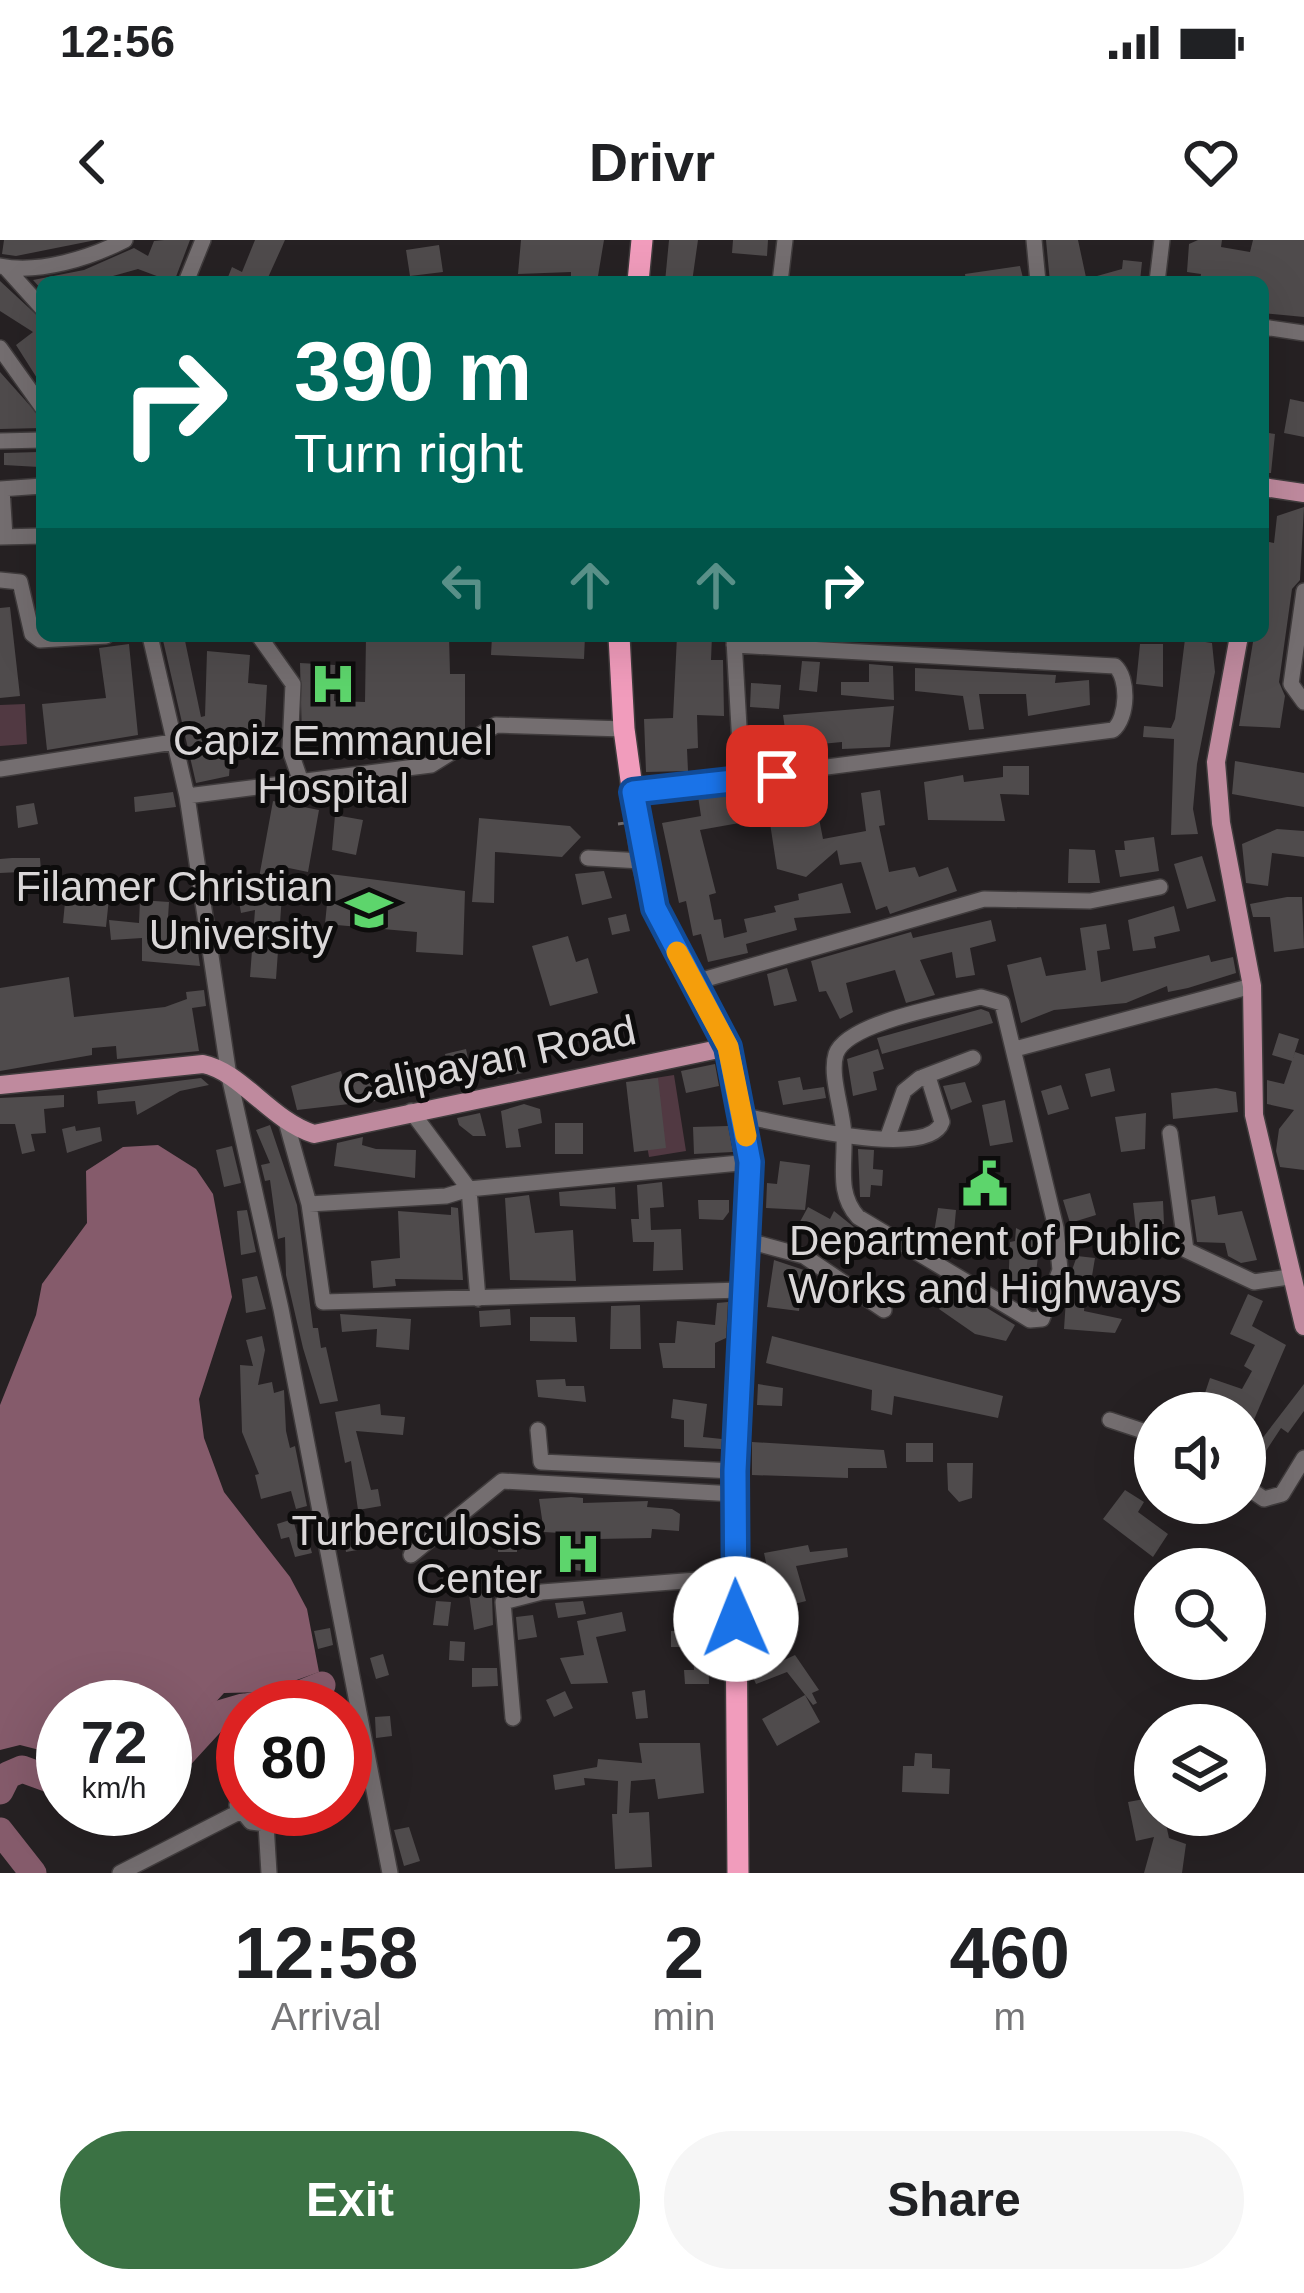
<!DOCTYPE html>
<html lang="en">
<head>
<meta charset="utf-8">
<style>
	body { margin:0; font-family:Arial,sans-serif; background:#f6f6f6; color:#202124; height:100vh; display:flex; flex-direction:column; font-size:45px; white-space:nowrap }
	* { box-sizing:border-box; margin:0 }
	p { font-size:39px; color:#757577 }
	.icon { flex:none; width:66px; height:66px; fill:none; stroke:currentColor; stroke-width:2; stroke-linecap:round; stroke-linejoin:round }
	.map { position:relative; height:1633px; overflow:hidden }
	.drawer { display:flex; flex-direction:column; background:#fff; flex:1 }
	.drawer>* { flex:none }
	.guide { position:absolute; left:36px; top:36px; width:1233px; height:366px; border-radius:18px; box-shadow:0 12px 48px #0002; background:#00695c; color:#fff; overflow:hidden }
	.tools { position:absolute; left:1134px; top:1152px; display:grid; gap:24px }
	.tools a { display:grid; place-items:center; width:132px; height:132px; border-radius:50%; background:#fff; box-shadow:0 12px 48px #0002; font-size:60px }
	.speed { position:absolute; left:36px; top:1440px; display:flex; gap:24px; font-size:60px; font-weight:700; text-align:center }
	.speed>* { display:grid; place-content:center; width:156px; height:156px; border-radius:50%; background:#fff; box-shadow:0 12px 48px #0002; line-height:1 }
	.speed small { font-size:30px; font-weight:400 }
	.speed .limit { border:18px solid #d22; background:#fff; color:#111 }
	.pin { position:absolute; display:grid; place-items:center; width:102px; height:102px; color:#fff; margin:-51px; border-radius:24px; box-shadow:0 6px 18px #0006 }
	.me { position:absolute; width:132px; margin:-66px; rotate:359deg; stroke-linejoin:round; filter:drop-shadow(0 0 9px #0008) }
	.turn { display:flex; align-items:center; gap:42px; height:252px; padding:0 60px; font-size:54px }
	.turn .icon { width:156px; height:156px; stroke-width:2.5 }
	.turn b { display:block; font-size:84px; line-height:102px }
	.lanes { display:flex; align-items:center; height:114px; padding:0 60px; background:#0003; justify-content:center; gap:60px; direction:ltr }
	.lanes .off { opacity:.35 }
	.eta { display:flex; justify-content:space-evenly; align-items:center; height:204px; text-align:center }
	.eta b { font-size:72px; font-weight:600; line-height:84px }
	.action { display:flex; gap:24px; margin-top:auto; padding:24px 60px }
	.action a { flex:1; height:138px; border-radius:72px; background:#3b7244; color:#fff; font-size:48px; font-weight:600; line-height:138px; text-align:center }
	.action a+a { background:#f6f6f6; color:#202124 }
	.status { display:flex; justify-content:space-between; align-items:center; height:84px; padding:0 60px; background:#fff; direction:ltr }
	.status svg { height:33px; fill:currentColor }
	header { display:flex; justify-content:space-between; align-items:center; height:156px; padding:0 60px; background:#fff; font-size:54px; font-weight:600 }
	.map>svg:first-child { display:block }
	.green { fill:#513942 }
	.water { fill:#855b6b }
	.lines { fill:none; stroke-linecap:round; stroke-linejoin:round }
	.river { stroke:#855b6b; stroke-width:27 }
	.building { fill:#4f4b4c }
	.minor-casing { stroke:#403c3d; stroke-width:18 }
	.major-casing { stroke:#403c3d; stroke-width:21 }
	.highway-casing { stroke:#403c3d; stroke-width:24 }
	.minor { stroke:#746e70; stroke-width:15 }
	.major { stroke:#bf8a9e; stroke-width:18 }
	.highway { stroke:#f19cbc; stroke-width:21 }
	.path-bridge { stroke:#6f6b6c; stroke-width:3; stroke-dasharray:6 6; stroke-linecap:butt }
	.route-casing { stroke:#114b97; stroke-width:30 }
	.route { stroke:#1a73e8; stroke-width:21 }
	.slow { stroke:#f59e0b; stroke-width:21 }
	.labels { text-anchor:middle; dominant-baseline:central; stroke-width:10; stroke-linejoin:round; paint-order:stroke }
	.poi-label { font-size:42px; fill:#dad7d8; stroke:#0d0c0c }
	.street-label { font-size:42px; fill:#dad7d8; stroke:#0d0c0c }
</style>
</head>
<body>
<div class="status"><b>12:56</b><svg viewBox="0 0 49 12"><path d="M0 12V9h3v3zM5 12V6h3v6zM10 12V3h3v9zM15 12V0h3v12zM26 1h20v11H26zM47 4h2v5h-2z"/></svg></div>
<header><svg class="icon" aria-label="back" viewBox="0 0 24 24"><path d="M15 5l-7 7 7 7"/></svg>Drivr<svg class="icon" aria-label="heart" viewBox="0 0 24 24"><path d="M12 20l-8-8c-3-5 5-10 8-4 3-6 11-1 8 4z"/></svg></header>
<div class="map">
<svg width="1304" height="1633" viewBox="0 0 1304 1633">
	<rect width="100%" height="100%" fill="#262123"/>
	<path class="green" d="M25 464 27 504 0 506V465Z
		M674 835 686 911 649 917 636 841Z"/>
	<path class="water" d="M158 905 196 929 213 954 232 1057 199 1159 204 1198 224 1252 290 1337 307 1369 319 1432 263 1452 224 1453 183 1498 165 1502V1467H63V1516L20 1505 0 1510V1165L36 1075 42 1044 87 983 86 931 123 907Z"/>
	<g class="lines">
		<path class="river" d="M245 1467 283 1461 322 1445
			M165 1521 175 1522 219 1474 243 1467
			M0 1551 8 1535 22 1529 63 1544
			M0 1591 33 1633"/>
	</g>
	<path class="building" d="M4 0H96L16 16 2 14Z
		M164 0H190L174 42H161L162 38 138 29 113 36 118 42H42V50L33 40 84 30 134 8 148 16 154 1Z
		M255 0H285L266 42H226L232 27 242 32Z
		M521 0H604L597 42H571V32L518 34Z
		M669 0H698L692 42H665Z
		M733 0H768L767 16 732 13Z
		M1046 0H1078L1087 42H1050Z
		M1198 0H1222L1221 7 1250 12 1253 0H1304V77L1263 73V42H1200L1201 34 1187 32 1189 4Z
		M439 5 443 32 410 36 406 10Z
		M1123 20 1142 22 1140 41 1097 36 1122 29Z
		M1020 26 1024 42H966L965 34Z
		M0 41 42 80V146L16 105 33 92 0 71Z
		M0 132 42 179V188L0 189Z
		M1290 159 1304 162V197L1284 193Z
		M1263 192 1275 194 1271 233H1263Z
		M38 212 39 227 4 225V213Z
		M1304 267 1300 340 1292 349 1279 442 1285 456 1280 488 1239 486 1254 396H1263L1269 302 1274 303 1277 276Z
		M10 367 20 456 0 458V368Z
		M162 396H184L201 477 205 476 207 411 250 415 248 443 267 445 264 499 232 497 229 536 196 543Z
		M366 396H449L450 434H465V490L406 498V504L302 501 300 423 335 425 334 461 365 462Z
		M492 396H585L584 419 491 415Z
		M677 396H712L711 420H723L724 476 697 475 698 508 687 509 688 531 646 532 644 479 673 478Z
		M1185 399 1212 403 1215 432 1197 524 1193 569 1198 594 1171 595 1174 499 1143 497 1144 486 1171 488 1175 479Z
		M129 404 138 495 47 510 42 464 106 458 99 408Z
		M1140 404H1163V447L1136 444Z
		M802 421 820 422 817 452 799 450Z
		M869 424 893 426 894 460 841 455V442H869Z
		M915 428 1056 435 1055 443 1089 440 1090 465 1028 476 1026 454H979L984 489 969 490 963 456 915 451Z
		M751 443 781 445 779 469 750 467Z
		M894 466 890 507 842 509V502L800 506 802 515 789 517 783 475Z
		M1235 521 1304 533V567L1232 554Z
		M1003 526H1029V555L1000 554 1005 581 928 580 924 542 963 535 964 542 1003 537Z
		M880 550 885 585 879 586 889 632 915 627 919 637 948 627 957 651 890 674 887 666 876 670 861 622 840 625 837 610 806 637 777 629 768 570 791 554 816 563 823 599 866 591 861 553Z
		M173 552 176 567 135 572 134 557Z
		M740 552 745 582 700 590 716 653 709 655 714 680 721 679 724 698 747 692 744 679 776 672 774 666 799 660 798 654 842 643 851 673 794 678 797 690 746 704 748 713 708 722 701 694 693 696 686 661 679 663 662 583 701 576 698 556Z
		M273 561 319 570 308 632 284 627 276 739 250 737 255 670 241 673 238 656 256 654Z
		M34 563 38 584 18 588 16 566Z
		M335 575 363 580 356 615 332 610Z
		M479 578 570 586 581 597 562 617 495 612 494 663 472 662Z
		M1277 589 1304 591V617L1272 613 1268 646 1246 643 1242 604Z
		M1154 597 1159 631 1120 637 1115 610H1125L1124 601Z
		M1069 609 1095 610 1100 643H1068Z
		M1202 616 1216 661 1187 669 1174 624Z
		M12 618H40L41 631 0 633V619Z
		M604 631 612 658 582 665 575 634Z
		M330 634 465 651 463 715 416 712 417 692 325 684Z
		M67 641 78 642 77 655 109 658 106 687 63 683Z
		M1287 657H1302L1304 708 1274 712 1270 677H1253L1250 664Z
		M140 660 169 662 167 694 195 690 200 726 142 721V698L111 700 109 680 139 683Z
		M1174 666 1180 691 1154 697 1156 708 1133 711 1128 680Z
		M626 674 630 691 612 695 608 678Z
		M991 680 996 701 970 708 975 735 956 738 952 712 920 720 935 755 906 763 895 730 846 743 853 772 840 779 826 751 819 752 811 721 911 692 913 698Z
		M1106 684 1110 709 1097 711 1101 742 1209 715 1211 722 1233 717 1236 733 1188 748 1168 752 1167 746 1126 763 1054 770 1021 783 1007 725 1041 717 1046 736 1086 730 1080 688Z
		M568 696 576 722 588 718 598 753 550 766 532 706Z
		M787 728 797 761 774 766 767 734Z
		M69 737 74 777 165 767 187 759 186 752 204 750 206 766 192 768 199 811 117 819 116 806 92 808V815L0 831V748Z
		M981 769 989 772 993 783 882 814 877 798Z
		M1279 793 1299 799 1292 821 1272 815Z
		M519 806 523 833 495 838 491 810Z
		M466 809 473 841 452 846 445 814Z
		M878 809 884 829 873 832 877 850 853 856 847 819Z
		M1295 812 1304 815V930L1280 927 1276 911 1279 889 1294 870 1267 864V840L1284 844Z
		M715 824 719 846 686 853 681 831Z
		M1110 828 1115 851 1091 857 1085 834Z
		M387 829 393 859 297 870 291 846 341 831 344 843 376 837 374 832Z
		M800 837 803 850 824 847 826 858 783 865 778 841Z
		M201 838 209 845 180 851 137 875 135 861 98 864 97 851Z
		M658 838 666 908 634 912 626 842Z
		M965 842 972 862 951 870 943 846Z
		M1061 845 1069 869 1048 875 1041 851Z
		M1216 848 1236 852 1238 872 1173 879 1171 853Z
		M64 855V867L44 869 46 893 31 894 35 911 22 914 15 884H0V858Z
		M1005 860 1013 902 990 906 982 865Z
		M524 864 540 869 542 883 518 889 521 907 506 908 501 871Z
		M480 873 486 896H473L459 885 457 878Z
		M1146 873 1145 909 1121 912 1115 877Z
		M555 883H583V914H555Z
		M270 885 297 965 313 1088H318L321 1108 326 1107 338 1161 320 1164 303 1108 286 1035 285 997 278 999 270 940 265 941 261 925 270 923 256 890Z
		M75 886 76 891 100 887 102 901 67 913 62 889Z
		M728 886 733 912 694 914 693 887Z
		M363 897 362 905 376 909 416 910 415 938 334 926 337 903Z
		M232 906 241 943 224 947 216 910Z
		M858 909 874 910 873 929 883 930 882 946 871 945 870 957H860Z
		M780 921 810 925 805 970 766 968 767 943 777 944Z
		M662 942 664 967 650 968 651 990 681 989 683 1030 653 1031 654 1002H633L631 979H639L637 945Z
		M615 947 616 969 560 966 559 952Z
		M1090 953 1096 975 1070 983 1063 960Z
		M529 955 535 993 573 990 576 1041 510 1040 505 958Z
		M1215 956 1218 975 1242 971 1257 1020 1241 1023 1228 1016 1225 1003 1197 1002 1191 960Z
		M698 960H729V972L723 980 699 979Z
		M1163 961 1164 984 1147 985 1149 1002 1108 1006V991L1136 990 1133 963Z
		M451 967 458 968 463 1040 395 1039 396 1046 373 1048 371 1021 400 1018 398 971 451 975Z
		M808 967 830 979 834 971 860 992 846 1018 796 989Z
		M938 968 956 970 952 1014 932 1005Z
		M247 970 256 1012 241 1015 237 971Z
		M1016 988 1040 1000 1034 1049 1008 1053 1010 1002 1015 1001Z
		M1077 1016 1095 1018 1092 1036 1087 1035 1084 1071 1122 1079 1115 1093 1064 1089 1067 1044Z
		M774 1020 804 1030 799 1071 767 1067Z
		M257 1036 266 1069 246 1073 242 1039Z
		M954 1048 1015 1085 1006 1101 975 1094 939 1069Z
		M1248 1054 1263 1061 1252 1086 1286 1105 1253 1182 1245 1173H1229L1233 1166 1204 1156 1210 1138 1242 1149 1252 1131 1244 1126 1255 1105 1230 1094Z
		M728 1062 726 1098 715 1103V1128H663L659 1103H675L677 1081 715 1085 717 1063Z
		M640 1065 641 1109H610L611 1066Z
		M510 1069 511 1085 480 1087 479 1071Z
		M340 1074 411 1079 409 1110 376 1107 377 1089 342 1092Z
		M530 1077H575L577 1102 530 1101Z
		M262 1096 265 1110 258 1145 272 1142 274 1153 284 1150 286 1191 290 1208 295 1206 307 1266 296 1269 291 1251 261 1259 255 1235 259 1234 242 1192 240 1125 253 1126 246 1100Z
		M772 1096 1003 1156 998 1178 894 1156 892 1175 871 1170 872 1150 766 1123Z
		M565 1139 566 1146H584L586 1162 538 1157 536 1140Z
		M758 1144 783 1148 782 1166 757 1165Z
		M1304 1144V1171L1288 1193 1281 1188 1250 1235 1245 1234V1221Z
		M673 1159 707 1164 703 1197 722 1199 721 1209 684 1207V1180L671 1178Z
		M380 1164 381 1175 405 1177 403 1195 356 1191 371 1250 378 1249 381 1266 358 1270 351 1221 345 1223 335 1172Z
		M752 1202 884 1210 887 1228H848V1238L752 1235Z
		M906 1203H933V1222H906Z
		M947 1223H973L972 1258 959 1262 948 1250Z
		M1125 1250 1144 1262 1138 1272 1168 1294 1153 1317 1103 1279Z
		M571 1257 583 1258V1263L648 1261 647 1267 672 1269 680 1274 679 1291 652 1289 651 1298 597 1299 596 1333 561 1328 560 1293 544 1292 539 1259Z
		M293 1279 297 1294 306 1292 312 1313 295 1317 289 1297 281 1299 277 1284Z
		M498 1286 518 1287 517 1312H498Z
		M360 1289 363 1309 346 1312 343 1292Z
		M808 1305 810 1312 847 1308 848 1317 796 1326 806 1361 756 1374 751 1353 771 1347 764 1313Z
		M516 1327 521 1345 492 1355 493 1385 474 1390 467 1340Z
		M436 1361 451 1362 448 1386 433 1385Z
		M583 1361 586 1374 558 1378 555 1363Z
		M622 1372 626 1391 596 1397 608 1443 571 1444 560 1418 584 1415 577 1381Z
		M533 1375 537 1397 518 1400 516 1377Z
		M330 1388 333 1405 318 1409 314 1391Z
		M671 1391 708 1392 709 1444H685L684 1430H694L693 1407H671Z
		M450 1401 465 1402 464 1421 449 1420Z
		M383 1414 389 1435 376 1439 370 1418Z
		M795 1415 819 1450 812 1453 817 1463 813 1465 787 1432 756 1444 752 1435Z
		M472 1428H497L498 1446 472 1447Z
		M645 1450 648 1478 636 1479 632 1452Z
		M565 1451 573 1468 554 1477 546 1460Z
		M805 1455 820 1482 777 1506 762 1479Z
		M390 1476 392 1496 376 1498 375 1477Z
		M639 1503H700L704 1553 658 1559 655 1539 631 1541 629 1573 649 1572 652 1627 615 1629 612 1574H617L618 1541 584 1538 585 1545 555 1550 553 1535 597 1527 598 1519 642 1523Z
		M915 1513 932 1514V1528L950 1529 949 1554 902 1552 903 1526H914Z
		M1155 1557V1575H1164L1169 1598 1186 1604 1182 1633H1144L1154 1597 1136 1601 1128 1562Z
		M409 1587 420 1621 404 1626 394 1590Z"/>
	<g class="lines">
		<g class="minor-casing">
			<path id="minor" d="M1034 0 1038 42
				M0 26C39 34 90 18 125 0
				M6 28 42 68
				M186 42 203 0
				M780 42 785 0
				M1157 42 1162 0
				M1263 87 1304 93
				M0 108 42 167
				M0 201 42 200
				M0 249 42 246
				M2 249 5 297
				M0 297 42 296
				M0 340 20 342 32 394 40 400 106 396
				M1304 351 1291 444 1304 462
				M150 396 187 556 229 836 281 1069 390 1633
				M259 396 293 444 290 510 300 539
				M734 400 742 540
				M0 529 173 502
				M633 552 1113 490C1128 478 1129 438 1115 426L734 405
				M187 556 431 525 496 485 624 489
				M588 618 642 621
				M692 743 984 659 1090 661 1160 647
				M981 757 1002 763 1056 988 1060 1030 1042 1079 1030 1080 858 977C837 954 845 926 844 897 844 873 829 836 836 814 847 782 950 765 981 757Z
				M1015 809 1252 746
				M923 837 973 818
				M411 871 469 949 478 1059
				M743 876C779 882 929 922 942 882L929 840 920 838 904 851 887 899
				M287 885 309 964 323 1062 742 1050
				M1170 893 1186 1010 1254 1042 1289 1037
				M309 964 446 956 469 949 750 922
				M745 1000 804 1016 884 1070
				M1110 1180 1155 1195
				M538 1190 541 1222 735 1231
				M1245 1246 1264 1259 1282 1254 1304 1218
				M411 1315 502 1241 735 1254
				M513 1478 503 1362 542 1352 736 1337
				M243 1545 237 1565 251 1582 266 1584 282 1569
				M266 1584 269 1633
				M120 1633 239 1572"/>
		</g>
		<g class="major-casing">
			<path id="major" d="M1263 247 1304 253
				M1239 396 1216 522 1221 583 1252 746 1254 875 1304 1086
				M0 845 203 824C242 832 270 880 314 894L728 807"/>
		</g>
		<g class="highway-casing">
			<path id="highway" d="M638 42 642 0
				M619 396 624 489 642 621 655 668 728 807 750 922 735 1231 738 1633"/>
		</g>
		<use href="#minor" class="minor"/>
		<use href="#major" class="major"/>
		<use href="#highway" class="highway"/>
		<path class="path-bridge" d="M618 584 652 579"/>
	</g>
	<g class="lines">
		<g class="route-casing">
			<path id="route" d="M736 1379 735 1231 750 922 728 807 655 668 633 552 777 536"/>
		</g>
		<use href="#route" class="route"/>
		<path class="slow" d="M677 712 728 807 746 896"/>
	</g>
	<defs>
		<g id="hospital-bare" transform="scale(3.6)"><path d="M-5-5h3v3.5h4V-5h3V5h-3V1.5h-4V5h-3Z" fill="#5dd56c" stroke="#0d0c0c" stroke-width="2.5" paint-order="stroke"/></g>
		<g id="university-bare" transform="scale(3.6)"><path d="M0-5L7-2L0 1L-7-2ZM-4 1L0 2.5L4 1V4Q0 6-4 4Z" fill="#5dd56c" stroke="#0d0c0c" stroke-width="2.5" paint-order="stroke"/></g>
		<g id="civic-bare" transform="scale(3.6)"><path d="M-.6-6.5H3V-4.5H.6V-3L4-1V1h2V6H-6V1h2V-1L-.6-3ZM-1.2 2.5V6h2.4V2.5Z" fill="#5dd56c" stroke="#0d0c0c" stroke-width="2.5" paint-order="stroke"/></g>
	</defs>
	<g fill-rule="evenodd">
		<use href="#hospital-bare" x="333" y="444"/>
		<use href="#university-bare" x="369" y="670"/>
		<use href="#civic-bare" x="985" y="944"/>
		<use href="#hospital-bare" x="578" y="1314"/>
	</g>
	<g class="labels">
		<g class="poi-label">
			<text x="333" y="500">Capiz Emmanuel<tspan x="333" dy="48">Hospital</tspan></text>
			<text x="333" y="646" text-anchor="end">Filamer Christian<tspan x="333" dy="48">University</tspan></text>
			<text x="985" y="1000">Department of Public<tspan x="985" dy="48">Works and Highways</tspan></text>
			<text x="542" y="1290" text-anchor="end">Turberculosis<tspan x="542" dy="48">Center</tspan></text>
		</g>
		<g class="street-label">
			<text transform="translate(489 820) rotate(-12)">Calipayan Road</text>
		</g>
	</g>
</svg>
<div class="tools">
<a><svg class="icon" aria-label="sound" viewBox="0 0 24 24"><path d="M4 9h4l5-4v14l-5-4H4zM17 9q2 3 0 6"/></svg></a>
<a><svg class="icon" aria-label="search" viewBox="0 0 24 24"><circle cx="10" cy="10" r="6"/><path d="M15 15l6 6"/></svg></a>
<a><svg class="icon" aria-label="layers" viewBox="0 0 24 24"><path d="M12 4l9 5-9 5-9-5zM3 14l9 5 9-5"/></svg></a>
</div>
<div class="speed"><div>72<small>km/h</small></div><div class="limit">80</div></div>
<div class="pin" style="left:777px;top:536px;background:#d93025"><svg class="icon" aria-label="arrive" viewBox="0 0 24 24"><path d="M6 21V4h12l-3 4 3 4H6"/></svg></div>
<svg class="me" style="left:736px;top:1379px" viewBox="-20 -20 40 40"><circle r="19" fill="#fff"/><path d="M0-13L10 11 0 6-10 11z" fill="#1a73e8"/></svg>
<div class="guide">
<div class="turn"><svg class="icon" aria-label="right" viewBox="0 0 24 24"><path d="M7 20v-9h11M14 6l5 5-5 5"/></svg><div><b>390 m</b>Turn right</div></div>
<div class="lanes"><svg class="icon off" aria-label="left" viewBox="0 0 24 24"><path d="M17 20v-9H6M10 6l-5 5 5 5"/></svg><svg class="icon off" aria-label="ahead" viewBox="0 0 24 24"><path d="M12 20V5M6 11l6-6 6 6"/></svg><svg class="icon off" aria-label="ahead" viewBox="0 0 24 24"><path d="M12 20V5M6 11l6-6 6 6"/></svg><svg class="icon" aria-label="right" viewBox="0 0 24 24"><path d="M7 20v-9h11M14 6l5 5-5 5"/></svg></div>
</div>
</div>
<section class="drawer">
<div class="eta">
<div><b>12:58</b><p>Arrival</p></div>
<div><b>2</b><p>min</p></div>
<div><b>460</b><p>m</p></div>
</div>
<div class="action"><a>Exit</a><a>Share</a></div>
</section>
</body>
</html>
